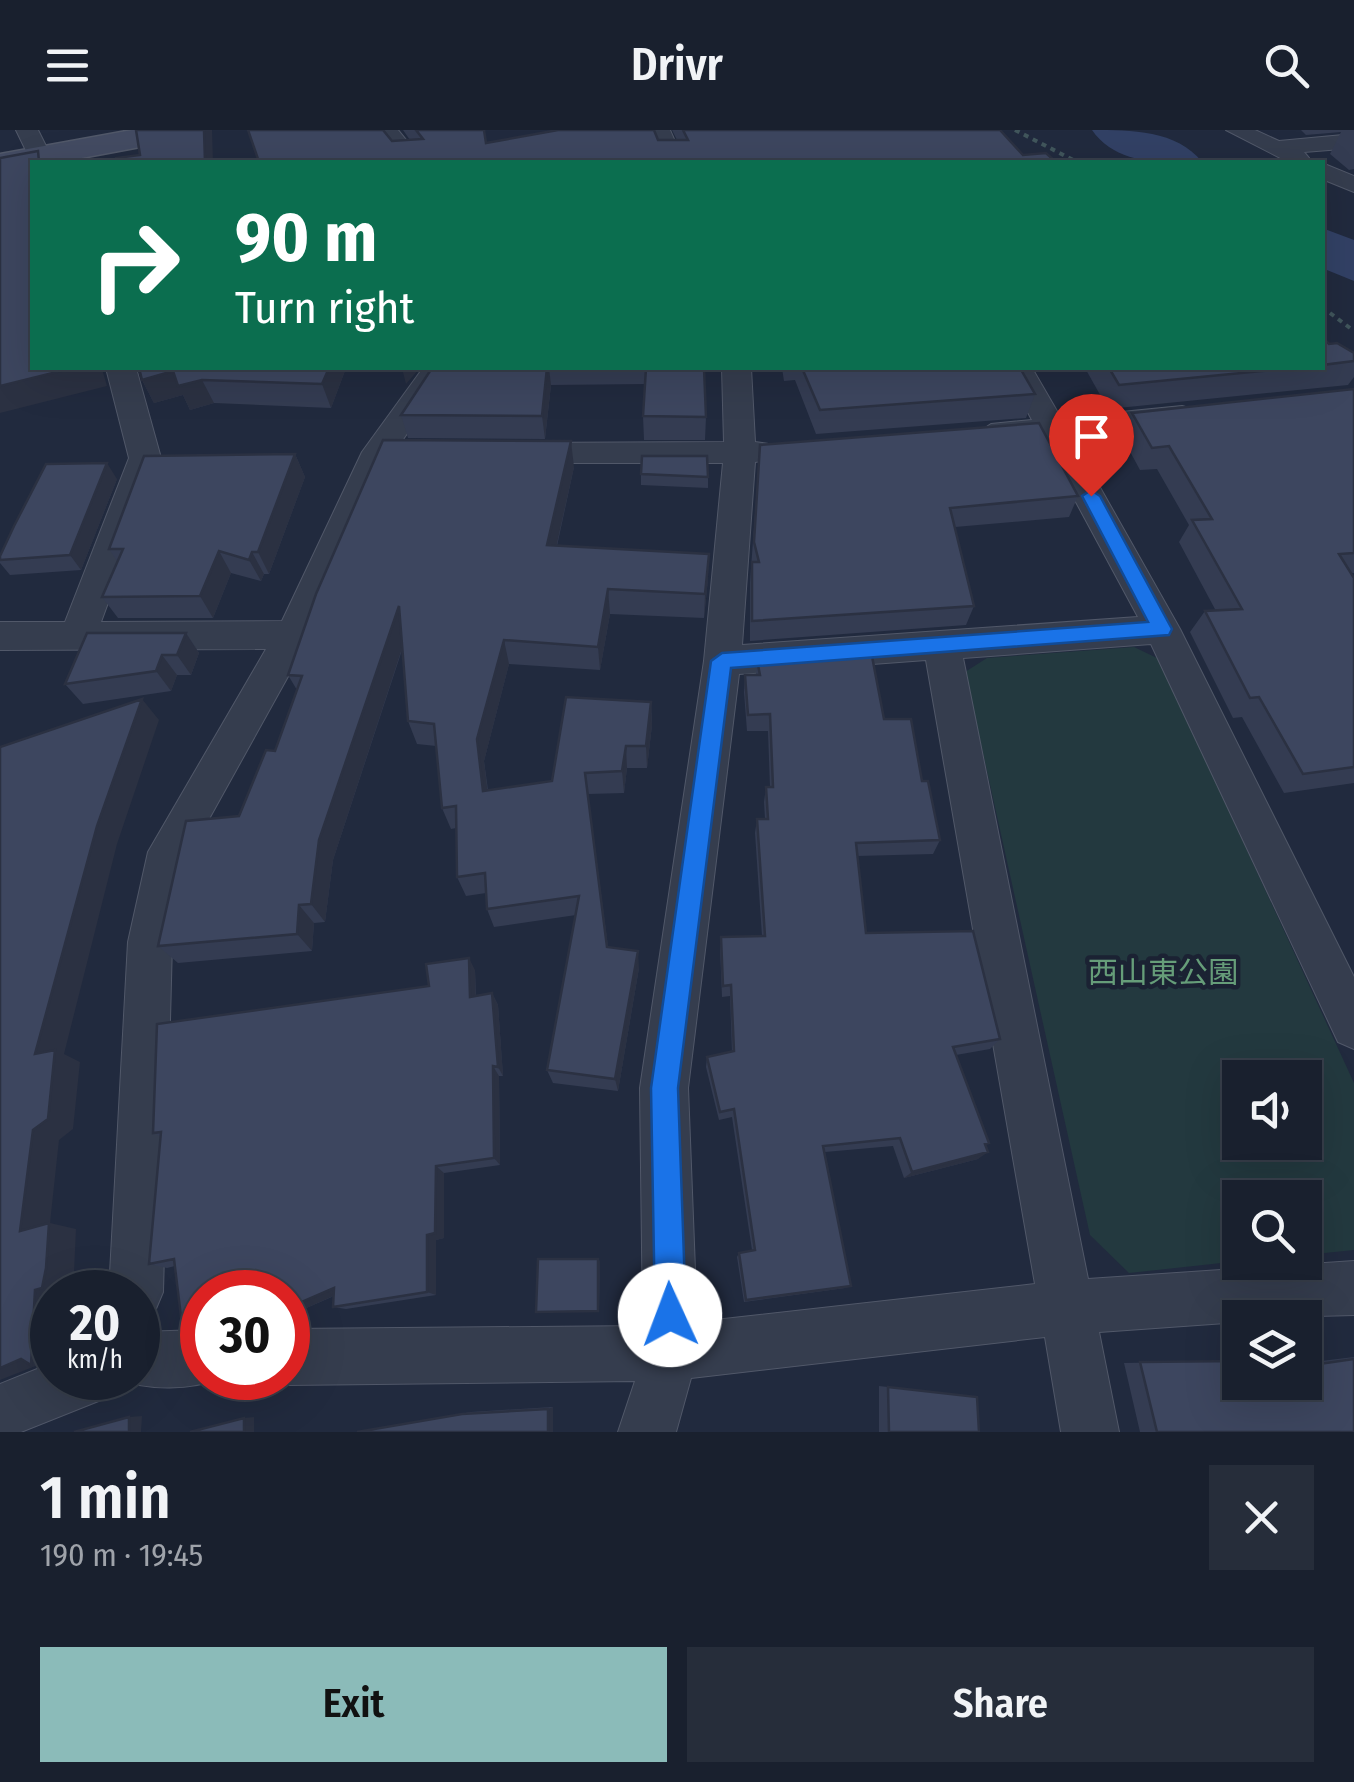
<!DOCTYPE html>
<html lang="en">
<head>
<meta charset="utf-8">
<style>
	body { margin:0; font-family:"Fira Sans Condensed","Noto Sans JP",sans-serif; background:#262d3a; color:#f1f3f6; height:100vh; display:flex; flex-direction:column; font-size:38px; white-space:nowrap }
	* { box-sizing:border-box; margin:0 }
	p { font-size:32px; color:#9fa3aa }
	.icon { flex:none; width:55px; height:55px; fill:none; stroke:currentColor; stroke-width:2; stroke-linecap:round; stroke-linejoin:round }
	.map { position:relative; height:1302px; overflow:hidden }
	.side { display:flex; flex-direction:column; background:#19202e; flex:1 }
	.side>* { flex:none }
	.hud { position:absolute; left:30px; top:30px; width:1295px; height:210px; border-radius:0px; box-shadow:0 10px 40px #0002,0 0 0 2px #373e4a; background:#0b6e4f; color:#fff; overflow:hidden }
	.buttons { position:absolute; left:1222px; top:930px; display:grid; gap:20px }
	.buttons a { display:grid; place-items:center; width:100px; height:100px; border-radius:0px; background:#19202e; box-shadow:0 10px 40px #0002,0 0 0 2px #373e4a; font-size:50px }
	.speed { position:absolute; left:30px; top:1140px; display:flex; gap:20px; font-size:50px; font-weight:700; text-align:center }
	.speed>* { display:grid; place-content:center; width:130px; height:130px; border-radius:50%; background:#19202e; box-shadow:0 10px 40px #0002,0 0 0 2px #373e4a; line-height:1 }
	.speed small { font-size:25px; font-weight:400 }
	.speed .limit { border:15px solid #d22; background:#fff; color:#111 }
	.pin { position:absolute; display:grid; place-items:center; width:85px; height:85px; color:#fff; margin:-102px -42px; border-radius:50% 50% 50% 0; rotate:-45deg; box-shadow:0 0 10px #0007 }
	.pin .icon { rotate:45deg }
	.me { position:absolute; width:110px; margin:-55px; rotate:358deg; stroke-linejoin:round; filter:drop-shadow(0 0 8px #0008) }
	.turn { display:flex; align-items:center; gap:35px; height:210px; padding:0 40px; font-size:45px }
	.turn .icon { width:130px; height:130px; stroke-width:2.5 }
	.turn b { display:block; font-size:70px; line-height:85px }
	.round { display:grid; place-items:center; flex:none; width:105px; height:105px; border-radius:0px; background:#262d3a }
	.head { display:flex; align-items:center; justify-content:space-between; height:170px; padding:0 40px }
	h1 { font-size:60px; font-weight:600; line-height:75px }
	.primary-button { display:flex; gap:20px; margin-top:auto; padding:20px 40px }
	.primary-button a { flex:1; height:115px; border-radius:0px; background:#8bbbb9; color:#111; font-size:40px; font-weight:600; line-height:115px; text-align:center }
	.primary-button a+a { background:#262d3a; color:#f1f3f6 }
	header { display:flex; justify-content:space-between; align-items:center; height:130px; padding:0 40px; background:#19202e; font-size:45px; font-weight:600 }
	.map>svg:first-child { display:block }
	.green { fill:#23393f; fill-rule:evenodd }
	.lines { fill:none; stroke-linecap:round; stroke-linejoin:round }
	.river { fill:#324165; fill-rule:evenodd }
	.street-casing { stroke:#515869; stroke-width:2 }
	.secondary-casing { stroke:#515869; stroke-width:3 }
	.path { stroke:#41565c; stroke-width:4; stroke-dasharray:5 5; stroke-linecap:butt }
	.street { fill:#353d4e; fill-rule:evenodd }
	.secondary { fill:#434b62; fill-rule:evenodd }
	.wall { fill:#343c52 }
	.shaded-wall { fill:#2b3142 }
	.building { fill:#3d465f; stroke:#2b3142; stroke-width:2.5 }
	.route { fill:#1a73e8; stroke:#114b97; stroke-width:2.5 }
	.labels { text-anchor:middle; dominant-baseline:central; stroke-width:9; stroke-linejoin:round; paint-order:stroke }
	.park-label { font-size:30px; fill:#669d79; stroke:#1b2233 }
</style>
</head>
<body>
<header><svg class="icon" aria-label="menu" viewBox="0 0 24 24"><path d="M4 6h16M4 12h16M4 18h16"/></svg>Drivr<svg class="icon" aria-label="search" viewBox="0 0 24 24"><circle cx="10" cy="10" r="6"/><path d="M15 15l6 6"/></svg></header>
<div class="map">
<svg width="1354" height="1302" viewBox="0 0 1354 1302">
	<rect width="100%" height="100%" fill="#212a3e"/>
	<path class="green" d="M1134 517 1159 529 1354 953V1120L1305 1125V1068H1240V1131L1129 1143 1090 1105 965 542 987 528ZM1240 948H1305V1012H1240Z"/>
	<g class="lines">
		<path class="river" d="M1092 0C1131 0 1177 0 1202 32 1164 34 1116 35 1092 0Z
			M1322 98 1354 110V151L1322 138Z"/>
		<g class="street-casing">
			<path id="street" d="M16 0H38L51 26 47 31H31Z
				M375 0H398L424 32H400Z
				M648 0H670L684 32H662Z
				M1226 0H1255L1279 11 1354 4V18L1304 22 1309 28 1306 32H1288Z
				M1322 33 1354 46V62L1322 49Z
				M106 238H136L161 328 101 492 282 491 362 322 423 238H452L393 324 311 505 189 725 172 812 163 1162 155 1181 138 1188V1162H109L128 812 148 722 266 519 0 520V492H65L129 328Z
				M722 238H751L755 312 775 315 780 322 775 329 755 332 742 515 1138 487 1042 309 991 314 976 304 991 294 1032 290 1004 238H1032L1061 288 1182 276 1193 279 1197 286 1182 296 1071 306 1180 499 1354 847V919L1338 912 1151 514 963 528 1088 1149 1354 1131V1185L1240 1188V1192L1099 1202 1119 1302H1061L1045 1207 691 1248 676 1302H618L635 1251 288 1255 271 1248H288V1199L643 1196 640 958 704 531 723 333H517L506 330 501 323 506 316 517 313 724 312ZM926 530 1035 1154 697 1192 688 958 739 544Z
				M202 1200V1248H222C191 1260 149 1261 118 1249L138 1248V1202Z
				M52 1233V1248H114L106 1268 21 1302H0V1254Z"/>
		</g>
		<g class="secondary-casing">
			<path id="secondary" d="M132 0H199L183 9 60 32H32V38L0 44V24Z"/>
		</g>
		<path class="path" d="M1015 0 1077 32
			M1322 177 1354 201"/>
		<use href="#street" class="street"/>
		<use href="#secondary" class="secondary"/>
	</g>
	<path class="wall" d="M403 0H484L486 13 677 10 672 0H1000L1023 25 392 11 410 10Z
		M1301 0H1354V39L1349 40 1330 24 1341 2 1306 5Z
		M1322 207 1329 214 1354 223V247L1348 255 1108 279 1085 238H1322Z
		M137 238H346L331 278 214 273 190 280 183 265 154 273 142 250Z
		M432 238H704L706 287 705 310H644L643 286 645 254 551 255 545 309 408 308 401 285Z
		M782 238H1020L1035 264 1026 288 816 304 795 250 784 251Z
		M1354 259V443H1351L1354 448V653L1284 663 1242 587 1233 588 1190 502 1205 481H1216L1179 412 1189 395 1157 339 1140 340 1121 305 1132 283Z
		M760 315 1078 366 1069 387 955 397 974 476 966 495 750 511V452Z
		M295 324 305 347 269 444H264L261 451 231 443 213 488H118L102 467 117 431 109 419Z
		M574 337 557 416 708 449 704 488 610 484 600 540 509 534 484 631 488 660 552 651 651 572 652 595 647 638H627L624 663 588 664 608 817 639 838 618 961 553 953 547 940 576 785 494 797 487 779 486 763 466 766 457 747 456 698 451 699 442 678 436 616 417 614 408 591 403 517 333 730 325 792 314 793 312 821 178 833 158 816 239 686 275 621 297 560 288 545Z
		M641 344 708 347V358L641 355Z
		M117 349 81 440 10 445 0 433V426Z
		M186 503 199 523 191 545H177L171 561 83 574 65 554Z
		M757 530 884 589 922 651 940 710 933 724 857 726 866 803 1000 909 990 919 956 925 985 1016 978 1029 904 1048 893 1016 825 1022 851 1156 845 1158 744 1172 737 1127 739 1123 752 1120 732 987 719 990 706 937 707 927 732 922 730 866 722 867 720 819 721 807 762 806 755 703 757 689H765L764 672 766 657H770L768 601H747L744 562 745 545H756Z
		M475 840 476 866 492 863 498 875 503 946H499L500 1035 444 1043V1108L436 1110V1165L346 1179 333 1177 334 1166 288 1186V1162H202V1203L188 1201 175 1136 167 1138 149 1134 161 1007 153 1003 429 856Z
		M600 1131 599 1182H536Z
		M1354 1227V1302H1140L1124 1233 1240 1231 1305 1252V1233Z
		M879 1256 977 1267 979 1302H879Z
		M553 1277V1302H356L471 1282Z"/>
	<path class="shaded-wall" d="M204 0H212L213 32H205Z
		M73 238H103L102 239 107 256 0 283V256Z
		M329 238H346L331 278 322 254Z
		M402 238H420L406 254Z
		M547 238H549L551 255 545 309 542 286Z
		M173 241 202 250 214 273 190 280 183 265 154 273 142 250Z
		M571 311 574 337 551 440 547 415Z
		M295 324 305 347 269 444 258 422Z
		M107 333 117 349 81 440 70 425Z
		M219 421 231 443 213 488 200 466Z
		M252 422 264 444 261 451 249 430Z
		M709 424 708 449 704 488 705 464Z
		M608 459 610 484 600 540 598 517Z
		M399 476 408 500 333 730 325 792 311 774 319 710Z
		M186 503 199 523 191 545 177 525Z
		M504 510 509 534 484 631 490 682 483 661 477 609Z
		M162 525 177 545 171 561 156 541Z
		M142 569 159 590 117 714 64 924 80 932 73 999 59 1010 50 1093 76 1099 74 1142 70 1162H52V1235H38L0 1250V1238L35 1160 20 1101 35 924 97 696Z
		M651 572 652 595 647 638 646 616Z
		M626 616 627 638 624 663 622 641Z
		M299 775 314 793 312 821 297 804Z
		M638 821 639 838 618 961 615 949Z
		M469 828 475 840 476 878 470 867Z
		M492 863 498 875 503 946 498 937Z
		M493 936 499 946 500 1035 494 1028Z
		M988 1022 978 1029 904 1048 912 1042Z
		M436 1036 444 1043V1108L436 1110V1165L427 1162V1105Z
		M598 1129 600 1131 599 1182 598 1181Z
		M334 1158 347 1160 288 1186V1178Z
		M202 1195V1203L188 1201Z
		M553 1277V1302H548V1279Z
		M142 1286 141 1302H129V1287Z
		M254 1287V1302H244V1288Z"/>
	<path class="building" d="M136 0H204L205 32H116V28L140 25Z
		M248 0H383L392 11 423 9 416 0H484L486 13 558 0H654L658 10H688L683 0H1000L1023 25 1046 23 1056 32H259Z
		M38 21 39 32H32V238H73L0 256V28Z
		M1322 207 1329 214 1337 213 1354 223V231L1322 235Z
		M139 238H329L322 254 202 250 178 256 173 241 142 250Z
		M432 238H547L542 286 401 285Z
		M646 238H704L706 287 643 286Z
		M802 238H1020L1035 264 820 280Z
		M1109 238H1293L1119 255Z
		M1354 259V423L1339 424 1354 448V637L1303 644 1259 567 1250 568 1205 481 1242 479 1192 390 1212 389 1169 316 1152 318 1132 283Z
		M1039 293 1078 366 950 378 974 476 752 491V432H759L754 412 760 315Z
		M383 310 571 311 547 415 709 424 705 464 608 459 598 517 504 510 477 609 483 661 552 651 566 567 651 572 646 616H626L622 641 585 643 607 817 638 821 615 949 547 940 579 766 487 779 485 743 457 747 456 676 442 678 434 594 408 591 399 476 319 710 311 774 299 775 297 804 158 816 186 691 239 686 266 620 275 621 302 546 288 545 316 464Z
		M295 324 258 422H252L249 430 219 421 200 466 102 467 123 419H109L144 326Z
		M642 326H707L708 347 641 344Z
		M107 333 70 425 0 430V426L14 396 46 334Z
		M87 503H186L177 525H162L156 541 65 554Z
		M871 521 884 589H911L922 651H928L940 710 856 713 866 803 973 801 1000 909 953 917 989 1013 985 1014 988 1022 912 1042 900 1008 823 1016 851 1156 746 1170 739 1123 755 1120 734 979 720 982 707 927 734 921 731 855 723 856 721 807 765 806 757 689H768L766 657H773L770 584 748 585 745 545H760L757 530Z
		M142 569 97 696 35 924 55 920 48 989 33 1000 20 1101 49 1093 46 1138 42 1158 35 1160 31 1235 21 1229 0 1238V617Z
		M469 828 470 867 492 863 498 937 493 936 494 1028 436 1036 435 1103 427 1105V1162L333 1177 334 1158 288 1178V1162H202V1195L188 1201 182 1195 174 1129 149 1134 161 1002 153 1003 157 894 429 856 426 834Z
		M538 1129H598V1181L536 1182Z
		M1354 1229V1302H1157L1140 1232 1240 1231V1252H1305V1236Z
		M888 1257 977 1267 979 1302H889Z
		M548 1279V1302H357L462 1284Z
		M129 1287V1302H74Z
		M244 1288V1302H190Z"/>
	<path class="route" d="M1091 360 1100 366 1172 499 1169 505 731 538 678 958 686 1185 681 1196 670 1201 659 1196 655 1185 651 958 711 531 722 523 1148 492 1082 366Z"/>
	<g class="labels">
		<g class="park-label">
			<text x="1163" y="843">西山東公園</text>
		</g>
	</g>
</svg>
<div class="buttons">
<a><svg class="icon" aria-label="sound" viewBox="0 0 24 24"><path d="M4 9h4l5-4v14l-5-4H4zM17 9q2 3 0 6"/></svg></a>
<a><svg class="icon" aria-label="search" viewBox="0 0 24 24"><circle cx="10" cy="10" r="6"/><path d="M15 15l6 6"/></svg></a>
<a><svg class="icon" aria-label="layers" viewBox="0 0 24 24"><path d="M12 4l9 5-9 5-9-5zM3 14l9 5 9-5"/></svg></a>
</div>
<div class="speed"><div>20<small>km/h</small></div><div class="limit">30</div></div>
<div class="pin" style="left:1091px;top:366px;background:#d93025"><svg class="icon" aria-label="arrive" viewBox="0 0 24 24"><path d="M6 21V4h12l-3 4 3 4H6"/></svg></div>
<svg class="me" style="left:670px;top:1185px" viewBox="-20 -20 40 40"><circle r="19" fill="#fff"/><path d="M0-13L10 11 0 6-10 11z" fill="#1a73e8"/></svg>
<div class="hud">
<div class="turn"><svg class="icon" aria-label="right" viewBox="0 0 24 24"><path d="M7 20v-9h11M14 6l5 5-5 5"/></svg><div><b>90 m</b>Turn right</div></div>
</div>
</div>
<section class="side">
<div class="head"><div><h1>1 min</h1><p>190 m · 19:45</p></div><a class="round"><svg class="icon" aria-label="close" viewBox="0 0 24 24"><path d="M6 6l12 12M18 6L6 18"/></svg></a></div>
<div class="primary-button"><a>Exit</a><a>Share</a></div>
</section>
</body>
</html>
